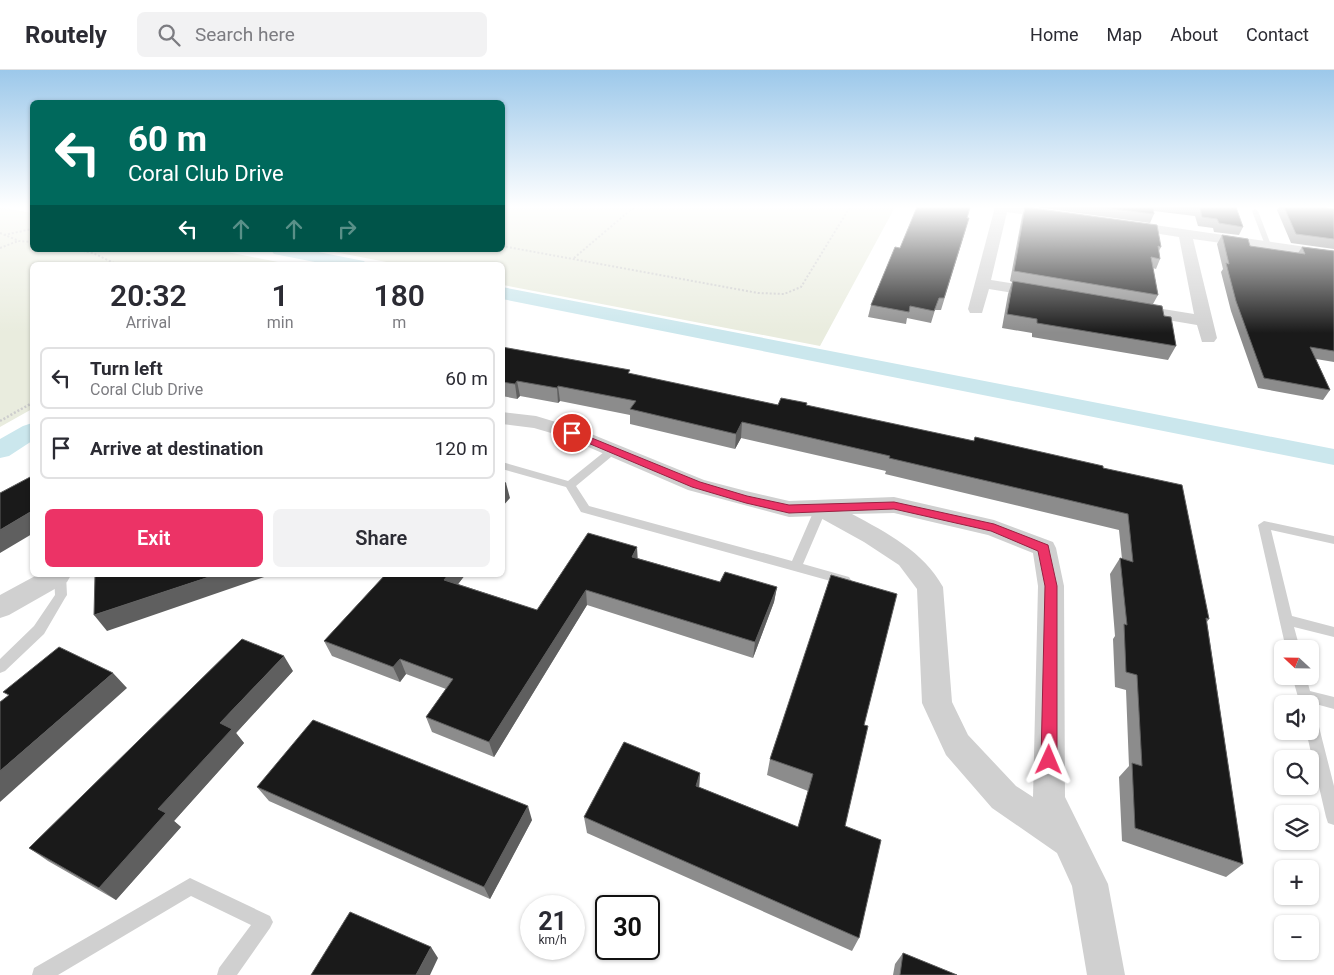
<!DOCTYPE html>
<html lang="en">
<head>
<meta charset="utf-8">
<style>
	body { margin:0; font-family:Roboto,sans-serif; background:#f2f2f3; color:#2b2b33; height:100vh; display:flex; flex-direction:column; font-size:19px; white-space:nowrap }
	* { box-sizing:border-box; margin:0 }
	p { font-size:16px; color:#7c7c81 }
	.icon { flex:none; width:28px; height:28px; fill:none; stroke:currentColor; stroke-width:2; stroke-linecap:round; stroke-linejoin:round }
	.map { position:relative; flex:1; overflow:hidden }
	.details { position:absolute; left:30px; top:192px; width:475px; height:315px; display:flex; flex-direction:column; background:#fff; border-radius:8px; box-shadow:0 1px 4px #0004 }
	.details>* { flex:none }
	.banner { position:absolute; left:30px; top:30px; width:475px; height:152px; border-radius:8px; box-shadow:0 1px 4px #0004; background:#00695c; color:#fff; overflow:hidden }
	.needle { width:32px; rotate:292deg }
	.tools { position:absolute; left:1274px; top:570px; display:grid; gap:10px }
	.tools a { display:grid; place-items:center; width:45px; height:45px; border-radius:8px; background:#fff; box-shadow:0 1px 4px #0004; font-size:25px }
	.speed { position:absolute; left:520px; top:825px; display:flex; gap:10px; font-size:25px; font-weight:700; text-align:center }
	.speed>* { display:grid; place-content:center; width:65px; height:65px; border-radius:50%; background:#fff; box-shadow:0 1px 4px #0004; line-height:1 }
	.speed small { font-size:12px; font-weight:400 }
	.speed .limit { border:2px solid #111; border-radius:8px; background:#fff; color:#111 }
	.pin { position:absolute; display:grid; place-items:center; width:42px; height:42px; color:#fff; margin:-21px; border:2px solid #fff; border-radius:50%; box-shadow:0 1px 5px #0007 }
	.me { position:absolute; width:55px; margin:-28px; rotate:1deg; stroke-linejoin:round; filter:drop-shadow(0 0 4px #0008) }
	.turn { display:flex; align-items:center; gap:18px; height:105px; padding:0 15px; font-size:22px }
	.turn .icon { width:65px; height:65px; stroke-width:2.5 }
	.turn b { display:block; font-size:35px; line-height:42px }
	.lanes { display:flex; align-items:center; height:48px; padding:0 15px; background:#0003; justify-content:center; gap:25px; direction:ltr }
	.lanes .off { opacity:.35 }
	.eta { display:flex; justify-content:space-evenly; align-items:center; height:85px; text-align:center }
	.eta b { font-size:30px; font-weight:600; line-height:35px }
	.cta { display:flex; gap:10px; margin-top:auto; padding:10px 15px }
	.cta a { flex:1; height:58px; border-radius:8px; background:#ec3366; color:#fff; font-size:20px; font-weight:600; line-height:58px; text-align:center }
	.cta a+a { background:#f2f2f3; color:#2b2b33 }
	ul { padding:0; list-style:none }
	li { display:flex; align-items:center; gap:15px; height:62px; margin:0 10px 8px; padding:0 5px; border:2px solid #e1e1e2; border-radius:8px }
	li div { flex:1 }
	li b { display:block; font-size:19px }
	li em { font-style:normal }
	header { display:flex; align-items:center; gap:30px; box-sizing:border-box; height:70px; padding:0 25px; background:#fff; border-bottom:1px solid #e1e1e2 }
	header strong { font-size:24px }
	nav { display:flex; gap:28px; margin-inline-start:auto; font-size:18px }
	.search { width:350px; height:45px; background:#f2f2f3; display:flex; align-items:center; gap:12px; box-sizing:border-box; padding:0 18px; border-radius:8px; color:#7c7c81; font-size:19px }
	.map>svg:first-child { display:block }
	.green { fill:#e9ecde }
	.lines { fill:none; stroke-linecap:round; stroke-linejoin:round }
	.canal { fill:#cbe7ed; fill-rule:evenodd }
	.path-far1 { stroke:#cdcdcd; stroke-width:2; stroke-dasharray:2 2; stroke-linecap:butt }
	.path { stroke:#cdcdcd; stroke-width:2.5; stroke-dasharray:2 2; stroke-linecap:butt }
	.lane { fill:#d0d0d0; fill-rule:evenodd }
	.street { fill:#d0d0d0; fill-rule:evenodd }
	.wall { fill:#8c8c8c }
	.shaded-wall { fill:#5f5f5f }
	.building { fill:#1a1a1a; stroke:#5f5f5f }
	.route { fill:#ec3366; stroke:#992142 }
</style>
</head>
<body>
<header>
<strong>Routely</strong>
<div class="search"><svg class="icon" aria-label="search" viewBox="0 0 24 24"><circle cx="10" cy="10" r="6"/><path d="M15 15l6 6"/></svg>Search here</div>
<nav><a>Home</a><a>Map</a><a>About</a><a>Contact</a></nav>
</header>
<div class="map">
<svg width="1334" height="905" viewBox="0 0 1334 905">
	<rect width="100%" height="100%" fill="#fff"/>
	<path class="green" d="M0 137 32 143V180H217L288 194 32 195V339L0 357Z
		M503 137H895L820 276 503 215 502 195H402L324 180H502Z"/>
	<g class="lines">
		<path class="canal" d="M271 180H308L364 191 367 195H330L274 184Z
			M502 217 1334 379V395L502 229Z
			M32 353V371L9 386 0 388V369L23 356Z"/>
		<path class="path-far1" d="M0 163 19 171 32 172
			M4 165 32 159
			M502 176 758 223 784 224 801 217 850 137
			M0 178 18 171
			M79 180 93 183 118 195
			M574 188 634 137"/>
		<path class="path" d="M0 351 32 333"/>
		<path class="lane" d="M1255 139 1258 141 1271 175 1270 176 1265 175 1252 141Z
			M613 377 617 378 618 380 617 382 576 416 589 436 792 491 815 438 821 434 825 435 827 438 803 494 849 507 851 510 849 513 845 515 581 442 566 417 502 399V392L568 411 609 378Z
			M1264 451 1334 466V474L1271 460 1292 546 1334 557V567L1294 557 1300 579H1286L1258 455Z
			M54 505H66L67 525 65 528 44 564 5 601 0 603V589L34 556 55 525Z
			M1292 606H1306L1310 621 1334 627V639L1312 633 1310 636V634H1300Z
			M1310 643 1315 644 1317 649 1334 716V755L1328 753 1326 747 1306 661H1310Z
			M190 808 270 846 273 852 270 858 237 905H217L219 898 251 855 191 826 58 905H32L34 898Z"/>
		<path class="street" d="M995 137C1009 137 1054 135 1063 145L1056 149 1007 142 991 210 1043 218 1051 223 1043 228 989 219 982 243H970L968 239Z
			M1127 151 1334 181V189L1193 169 1217 268 1214 272H1202L1197 255 1132 244 1126 243 1124 239 1126 235 1132 234 1194 244 1179 167 1122 158 1120 155 1122 152Z
			M502 342 536 346 579 359 704 410 746 421 789 431 894 427 994 450 1053 472 1056 478 1064 516 1065 727 1108 814 1125 905H1087L1072 816 1057 783 992 738 946 685 922 633 917 519 899 495 864 472 817 446 789 447 688 420 565 367 534 358 502 354ZM894 443 988 465 1033 483 1038 516 1033 727 1016 716 968 665 952 632 943 517C923 481 887 463 852 444Z
			M37 505H71L67 512 9 545 0 548V525Z"/>
	</g>
	<path class="wall" d="M1025 137 1161 177 1159 181 1160 189 1156 199 1153 198 1158 225 1153 234 1164 246 1176 276 1168 290 1032 267V263L1002 258 1008 224 1012 212 1010 211 1022 146Z
		M1035 137H1236L1243 157 1239 165 1214 162 1213 158 1198 156 1195 146 1154 141V144L1150 153Z
		M1279 137H1320L1334 139V179L1291 173 1277 140Z
		M967 148 966 159 941 240H935L931 253 907 248 906 254 868 247 871 235 900 178Z
		M1222 165 1250 176 1298 183 1302 177 1334 181V292L1316 289 1330 320 1323 330 1258 318 1231 241 1221 202 1223 199 1217 174Z
		M502 277 778 335 807 336 974 371 975 367 1103 398 1209 549 1207 552 1243 794 1226 807 1122 771 1119 707 1129 696 1126 620 1115 617 1113 569 1115 566 1110 504 1120 488 1122 489 1119 460 885 404 886 401 741 368 735 379 630 354V345L560 331 558 333 520 326 517 329 502 326Z
		M637 488 720 512 777 517 774 532 753 588 587 535 494 687 432 662 426 647 446 619 406 604 400 612 332 586 324 571 385 505H465L458 514 537 540Z
		M293 601 236 663 244 673 174 751 181 757 116 830 48 791 29 778Z
		M864 655 845 756 859 868 852 881 587 763 584 747 700 703 699 717 798 757 808 721 767 705 770 689Z
		M257 717 532 750 490 829 269 731Z
		M903 883 957 905H893L895 894Z"/>
	<path class="shaded-wall" d="M517 311 520 326 517 329 515 314Z
		M558 316 560 331 558 333 557 318Z
		M742 352 741 368 735 379 736 364Z
		M506 413 510 428 502 437V418Z
		M32 441V464L0 483V460Z
		M637 477 638 493 632 487Z
		M215 505H270L107 561 94 545Z
		M448 505H465L449 526 444 510Z
		M777 517 774 532 753 588 755 572Z
		M586 520 587 535 494 687 489 672Z
		M284 586 293 601 236 663 244 673 174 751 181 757 116 830 99 818 158 739 220 653Z
		M400 589 406 604 400 612 393 597Z
		M113 603 127 618 0 732V701Z
		M700 703 699 720 696 716Z
		M528 736 532 750 490 829 484 817Z
		M431 877 438 888 430 905H416Z"/>
	<path class="building" d="M917 137H970L967 148H969L944 228H939L934 241 910 236 909 242 871 235 895 177 900 178Z
		M1025 137 1157 155 1161 177 1158 176 1160 189 1151 187 1158 225 1014 201Z
		M1098 137H1153L1154 144Z
		M1192 137H1236L1243 157 1219 153 1217 149 1202 147 1200 138Z
		M1284 137H1320L1334 139V169L1296 164Z
		M1222 165 1248 169 1250 176 1305 184 1302 177 1334 181V281L1310 277 1330 320 1264 308 1236 231 1226 193 1229 194Z
		M1013 211 1162 236 1164 246 1171 247 1176 276 1037 253V249L1007 244Z
		M502 277 630 300 628 303 778 335 781 328 807 333 806 335 974 371 975 367 1103 396V398L1182 415 1209 549 1206 548 1243 794 1135 758 1132 693 1142 696 1137 605 1126 602 1124 554 1127 555 1120 488 1133 492 1128 444 889 388 890 386 742 352 736 364 630 339 636 331 558 316 557 318 517 311 515 314 502 312Z
		M32 406V441L0 460V423Z
		M502 412 506 413 502 418Z
		M588 463 637 477 632 487 720 512 725 502 777 517 755 572 586 520 489 672 426 647 453 609 400 589 393 597 324 571 385 505H448L444 510 537 540Z
		M95 505H215L94 545Z
		M831 505 897 524 864 655 868 656 845 756 881 770 859 868 584 747 624 672 700 703 696 716 798 757 813 704 770 689Z
		M242 569 284 586 220 653 232 659 158 739 166 743 99 818 29 778Z
		M59 577 113 603 0 701V632L9 625 3 622Z
		M313 650 528 736 484 817 257 717Z
		M350 842 431 877 416 905H311Z
		M903 883 957 905H900Z"/>
	<linearGradient id="sky" x2="0" y2="1"><stop stop-color="#9cc8ea"/><stop offset="0.52" stop-color="#fff"/><stop offset="1" stop-color="#fff" stop-opacity="0"/></linearGradient>
	<rect width="1334" height="263" fill="url(#sky)"/>
	<path class="route" d="M572 360 700 412 747 426 789 435 894 432 994 454 1048 475 1057 516V690L1054 695 1049 697 1044 695 1041 690 1045 516 1038 481 991 461 894 439 789 443 746 433 692 417 569 365V361Z"/>
</svg>
<div class="tools">
<a><svg class="needle" viewBox="-14 -14 28 28"><path d="M0-13l5 13h-10z" fill="#e53935"/><path d="M0 13l5-13h-10z" fill="#7c7c81"/></svg></a>
<a><svg class="icon" aria-label="sound" viewBox="0 0 24 24"><path d="M4 9h4l5-4v14l-5-4H4zM17 9q2 3 0 6"/></svg></a>
<a><svg class="icon" aria-label="search" viewBox="0 0 24 24"><circle cx="10" cy="10" r="6"/><path d="M15 15l6 6"/></svg></a>
<a><svg class="icon" aria-label="layers" viewBox="0 0 24 24"><path d="M12 4l9 5-9 5-9-5zM3 14l9 5 9-5"/></svg></a>
<a>+</a>
<a>−</a>
</div>
<div class="speed"><div>21<small>km/h</small></div><div class="limit">30</div></div>
<div class="pin" style="left:572px;top:363px;background:#d93025"><svg class="icon" aria-label="arrive" viewBox="0 0 24 24"><path d="M6 21V4h12l-3 4 3 4H6"/></svg></div>
<svg class="me" style="left:1049px;top:690px" viewBox="-20 -20 40 40"><path d="M0-17L14 15 0 8-14 15z" fill="#ec3366" stroke="#fff" stroke-width="4"/></svg>
<div class="banner">
<div class="turn"><svg class="icon" aria-label="left" viewBox="0 0 24 24"><path d="M17 20v-9H6M10 6l-5 5 5 5"/></svg><div><b>60 m</b>Coral Club Drive</div></div>
<div class="lanes"><svg class="icon" aria-label="left" viewBox="0 0 24 24"><path d="M17 20v-9H6M10 6l-5 5 5 5"/></svg><svg class="icon off" aria-label="ahead" viewBox="0 0 24 24"><path d="M12 20V5M6 11l6-6 6 6"/></svg><svg class="icon off" aria-label="ahead" viewBox="0 0 24 24"><path d="M12 20V5M6 11l6-6 6 6"/></svg><svg class="icon off" aria-label="right" viewBox="0 0 24 24"><path d="M7 20v-9h11M14 6l5 5-5 5"/></svg></div>
</div>
<section class="details">
<div class="eta">
<div><b>20:32</b><p>Arrival</p></div>
<div><b>1</b><p>min</p></div>
<div><b>180</b><p>m</p></div>
</div>
<ul>
<li><svg class="icon" aria-label="left" viewBox="0 0 24 24"><path d="M17 20v-9H6M10 6l-5 5 5 5"/></svg><div><b>Turn left</b><p>Coral Club Drive</p></div><em>60 m</em></li>
<li><svg class="icon" aria-label="arrive" viewBox="0 0 24 24"><path d="M6 21V4h12l-3 4 3 4H6"/></svg><div><b>Arrive at destination</b></div><em>120 m</em></li>
</ul>
<div class="cta"><a>Exit</a><a>Share</a></div>
</section>
</div>
</body>
</html>
